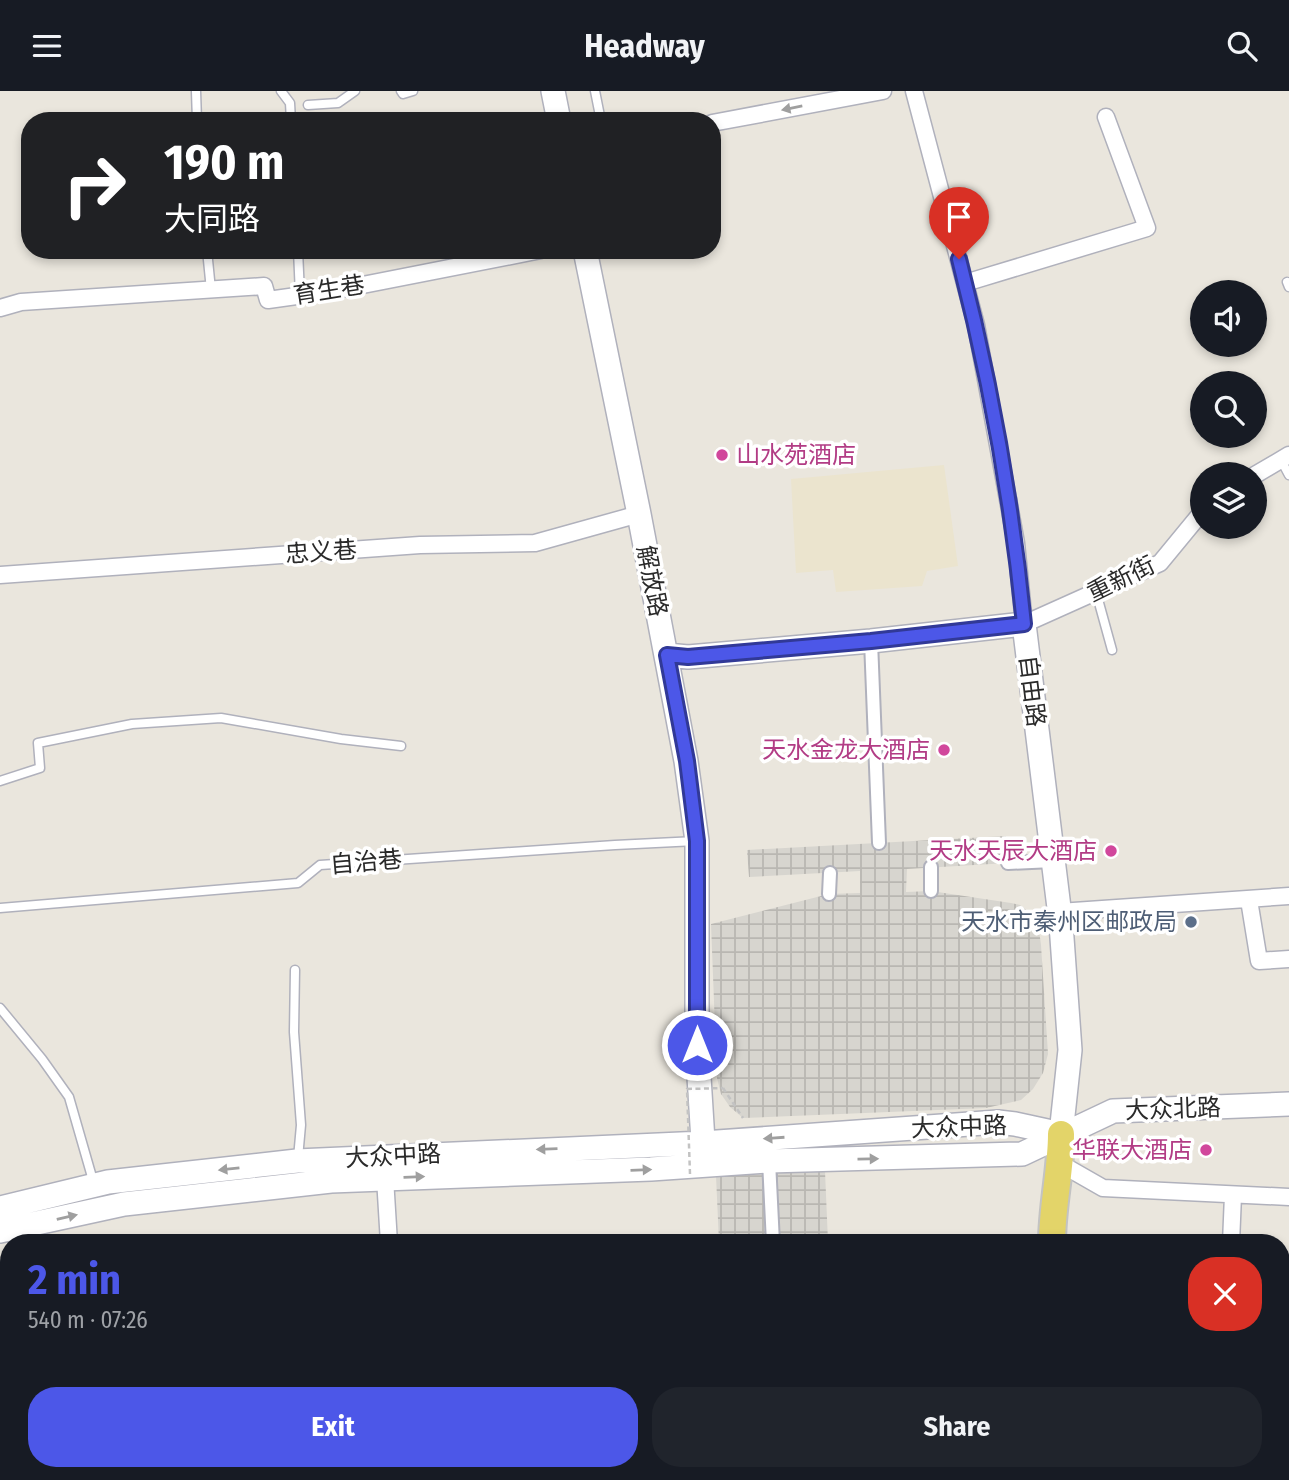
<!DOCTYPE html>
<html lang="en">
<head>
<meta charset="utf-8">
<style>
	body { margin:0; font-family:"Fira Sans Condensed","Noto Sans SC",sans-serif; background:#20242c; color:#f1f3f6; height:100vh; display:flex; flex-direction:column; font-size:26px; white-space:nowrap }
	* { box-sizing:border-box; margin:0 }
	p { font-size:23px; color:#9ea1a6 }
	.icon { flex:none; width:38px; height:38px; fill:none; stroke:currentColor; stroke-width:2; stroke-linecap:round; stroke-linejoin:round }
	.map { position:relative; flex:1; overflow:hidden }
	.details { position:absolute; left:0px; top:1143px; width:1290px; height:247px; display:flex; flex-direction:column; background:#171b24; border-radius:28px 28px 0 0; box-shadow:0 4px 10px #0003 }
	.details>* { flex:none }
	.top-card { position:absolute; left:21px; top:21px; width:700px; height:147px; border-radius:28px; box-shadow:0 4px 10px #0003; background:#202124; color:#fff; overflow:hidden }
	.fabs { position:absolute; left:1190px; top:189px; display:grid; gap:14px }
	.fabs a { display:grid; place-items:center; width:77px; height:77px; border-radius:50%; background:#171b24; box-shadow:0 4px 10px #0003; font-size:35px }
	.pin { position:absolute; display:grid; place-items:center; width:60px; height:60px; color:#fff; margin:-72px -30px; border-radius:50% 50% 50% 0; rotate:-45deg; box-shadow:0 0 7px #0007 }
	.pin .icon { rotate:45deg }
	.me { position:absolute; width:77px; margin:-38px; rotate:0deg; stroke-linejoin:round; filter:drop-shadow(0 0 5px #0008) }
	.turn { display:flex; align-items:center; gap:24px; height:147px; padding:0 28px; font-size:32px }
	.turn .icon { width:91px; height:91px; stroke-width:2.5 }
	.turn b { display:block; font-size:49px; line-height:60px }
	.round { display:grid; place-items:center; flex:none; width:74px; height:74px; border-radius:28px; background:#20242c }
	.head { display:flex; align-items:center; justify-content:space-between; height:119px; padding:0 28px }
	h1 { font-size:42px; font-weight:700; line-height:52px; color:#4c57e8 }
	.action { display:flex; gap:14px; margin-top:auto; padding:14px 28px }
	.action a { flex:1; height:80px; border-radius:28px; background:#4c57e8; color:#fff; font-size:28px; font-weight:700; line-height:80px; text-align:center }
	.action a+a { background:#20242c; color:#f1f3f6 }
	header { display:flex; justify-content:space-between; align-items:center; height:91px; padding:0 28px; background:#171b24; font-size:32px; font-weight:700 }
	.map>svg:first-child { display:block }
	.education { fill:#ebe4ce }
	.plaza { fill:url(#plaza-grid) }
	.lines { fill:none; stroke-linecap:round; stroke-linejoin:round }
	.service-casing { stroke:#b0b1bc; stroke-width:11 }
	.pedestrian-casing { stroke:#b0b1bc; stroke-width:16 }
	.minor-casing { stroke:#b0b1bc; stroke-width:19 }
	.secondary-casing { stroke:#b0b1bc; stroke-width:26 }
	.primary-casing { stroke:#c3c3c3; stroke-width:30 }
	.path { stroke:#c3c3c3; stroke-width:2.5; stroke-dasharray:5 3.5; stroke-linecap:butt }
	.service { stroke:#fff; stroke-width:8 }
	.pedestrian { stroke:#fff; stroke-width:12 }
	.minor { stroke:#fff; stroke-width:16 }
	.secondary { stroke:#fff; stroke-width:23 }
	.primary { stroke:#e3d469; stroke-width:26 }
	.path-bridge { stroke:#c3c3c3; stroke-width:2.5; stroke-dasharray:5 3.5; stroke-linecap:butt }
	.oneway { fill:#9f9f9f }
	.route-casing { stroke:#313997; stroke-width:18 }
	.route { stroke:#4c57e8; stroke-width:12 }
	.hotel-dot { fill:#d1479c; stroke:#fff; stroke-width:2.5 }
	.service-dot { fill:#5c6f8a; stroke:#fff; stroke-width:2.5 }
	.labels { text-anchor:middle; dominant-baseline:central; stroke-width:7; stroke-linejoin:round; paint-order:stroke }
	.street-label { font-size:24px; fill:#2a2a2a; stroke:#fff }
	.hotel-label { font-size:24px; fill:#b23c85; stroke:#fff; text-anchor:end }
	.service-label { font-size:24px; fill:#4e5e75; stroke:#fff; text-anchor:end }
</style>
</head>
<body>
<header><svg class="icon" aria-label="menu" viewBox="0 0 24 24"><path d="M4 6h16M4 12h16M4 18h16"/></svg>Headway<svg class="icon" aria-label="search" viewBox="0 0 24 24"><circle cx="10" cy="10" r="6"/><path d="M15 15l6 6"/></svg></header>
<div class="map">
<svg width="1289" height="1389" viewBox="0 0 1289 1389">
	<defs>
		<pattern id="plaza-grid" width="8" height="8" patternUnits="userSpaceOnUse" patternTransform="scale(1.75)"><rect width="8" height="8" fill="#d7d5cf"/><path d="M0 4h8M4 0v8" fill="none" stroke="#b9b7b2"/></pattern>
	</defs>
	<rect width="100%" height="100%" fill="#eae6dd"/>
	<path class="education" d="M944 374 958 475 927 480 922 495 836 501 833 479 796 482 791 388Z"/>
	<path class="plaza" d="M1006 745 1008 772 907 778 906 801 931 800 1011 812 1020 814 1030 822 1039 839 1041 854 1048 963 1043 982 1033 998 1021 1009 986 1017 743 1027 730 1016 721 1003 717 987 711 833 829 803 860 802V780L749 786 747 759Z
		M825 1080 828 1151H719L716 1085Z"/>
	<g class="lines">
		<g class="service-casing">
			<path id="service" d="M196 0 197 30
				M281 0 290 12 291 30
				M401 0 403 3 413 0
				M595 0 601 30
				M308 14 338 12 355 0
				M207 159 211 199
				M298 159 300 204
				M1287 191 1289 196
				M1281 369 1289 384
				M1096 501 1112 559
				M0 690 40 677 38 652 132 633 221 627 341 648 401 655
				M0 817 298 792 320 774 615 754 696 750
				M295 879 294 941 301 1034 298 1067
				M0 917 42 968 69 1006 94 1093"/>
		</g>
		<g class="pedestrian-casing">
			<path id="pedestrian" d="M871 550 879 752
				M1008 772 1053 770
				M931 776V800
				M829 803 830 782
				M769 1070 773 1152
				M768 1381V1389"/>
		</g>
		<g class="minor-casing">
			<path id="minor" d="M914 0 976 234 1016 452 1024 533 1160 472 1202 421
				M712 32 883 0
				M965 192 1147 137 1106 26
				M0 217 21 211 264 195 268 209 332 200 541 159
				M1255 384 1289 364
				M0 484 420 454 535 452 639 423
				M1249 809 1259 870 1289 868
				M1059 821 1289 805
				M1061 1073 1103 1097 1289 1106
				M385 1087 389 1152
				M1231 1152 1233 1104
				M410 1381 411 1389
				M1246 1381 1247 1389
				M1259 1389 1289 1386"/>
		</g>
		<g class="secondary-casing">
			<path id="secondary" d="M553 0 559 30
				M585 159 639 423 686 670 697 750V954L704 1066
				M667 564 688 566 871 550 1024 533 1061 833 1070 959 1061 1043
				M0 1117 108 1091 297 1070 703 1052 998 1031 1015 1033 1061 1043
				M0 1140 124 1113 331 1090 651 1078 769 1070 1022 1063 1113 1020 1289 1013"/>
		</g>
		<g class="primary-casing">
			<path id="primary" d="M1052 1152C1052 1115 1061 1079 1061 1043
				M1070 1381V1389"/>
		</g>
		<path class="path" d="M723 997 743 1027"/>
		<use href="#service" class="service"/>
		<use href="#pedestrian" class="pedestrian"/>
		<use href="#minor" class="minor"/>
		<use href="#secondary" class="secondary"/>
		<use href="#primary" class="primary"/>
		<path class="path-bridge" d="M690 1083 687 998 723 997"/>
	</g>
	<defs><path id="oneway-solid" d="M-6-.8H1V-3.2L6.5 0L1 3.2V.8H-6Z" transform="scale(1.75)"/></defs>
	<g class="oneway">
		<use href="#oneway-solid" transform="translate(792 17) rotate(169)"/>
		<use href="#oneway-solid" transform="translate(774 1047) rotate(176)"/>
		<use href="#oneway-solid" transform="translate(547 1058) rotate(178)"/>
		<use href="#oneway-solid" transform="translate(868 1068) rotate(-1)"/>
		<use href="#oneway-solid" transform="translate(229 1078) rotate(174)"/>
		<use href="#oneway-solid" transform="translate(641 1079) rotate(-2)"/>
		<use href="#oneway-solid" transform="translate(414 1086) rotate(-2)"/>
		<use href="#oneway-solid" transform="translate(67 1126) rotate(-13)"/>
	</g>
	<g class="lines">
		<g class="route-casing">
			<path id="route" d="M697 954V750L687 670 667 564 688 566 871 550 1024 533C1012 411 990 288 959 168"/>
		</g>
		<use href="#route" class="route"/>
	</g>
	<g class="hotel-dot">
		<circle cx="722" cy="364" r="7"/>
		<circle cx="944" cy="659" r="7"/>
		<circle cx="1111" cy="760" r="7"/>
		<circle cx="1206" cy="1059" r="7"/>
	</g>
	<circle class="service-dot" cx="1191" cy="831" r="7"/>
	<g class="labels">
		<g class="street-label">
			<text transform="translate(329 199) rotate(-9)">育生巷</text>
			<text transform="translate(321 461) rotate(-4)">忠义巷</text>
			<text transform="translate(1121 488) rotate(-26)">重新街</text>
			<text transform="translate(652 490) rotate(79)">解放路</text>
			<text transform="translate(1032 600) rotate(83)">自由路</text>
			<text transform="translate(366 771) rotate(-5)">自治巷</text>
			<text transform="translate(1173 1018) rotate(-2)">大众北路</text>
			<text transform="translate(959 1036) rotate(-2)">大众中路</text>
			<text transform="translate(393 1065) rotate(-3)">大众中路</text>
		</g>
		<g class="hotel-label">
			<text x="736" y="364" text-anchor="start">山水苑酒店</text>
			<text x="930" y="659">天水金龙大酒店</text>
			<text x="1097" y="760">天水天辰大酒店</text>
			<text x="1192" y="1059">华联大酒店</text>
		</g>
		<g class="service-label">
			<text x="1177" y="831">天水市秦州区邮政局</text>
		</g>
	</g>
</svg>
<div class="fabs">
<a><svg class="icon" aria-label="sound" viewBox="0 0 24 24"><path d="M4 9h4l5-4v14l-5-4H4zM17 9q2 3 0 6"/></svg></a>
<a><svg class="icon" aria-label="search" viewBox="0 0 24 24"><circle cx="10" cy="10" r="6"/><path d="M15 15l6 6"/></svg></a>
<a><svg class="icon" aria-label="layers" viewBox="0 0 24 24"><path d="M12 4l9 5-9 5-9-5zM3 14l9 5 9-5"/></svg></a>
</div>
<div class="pin" style="left:959px;top:168px;background:#d93025"><svg class="icon" aria-label="arrive" viewBox="0 0 24 24"><path d="M6 21V4h12l-3 4 3 4H6"/></svg></div>
<svg class="me" style="left:697px;top:954px" viewBox="-20 -20 40 40"><circle r="17" fill="#4c57e8" stroke="#fff" stroke-width="3"/><path d="M0-11L8 9 0 5-8 9z" fill="#fff"/></svg>
<div class="top-card">
<div class="turn"><svg class="icon" aria-label="right" viewBox="0 0 24 24"><path d="M7 20v-9h11M14 6l5 5-5 5"/></svg><div><b>190 m</b>大同路</div></div>
</div>
<section class="details">
<div class="head"><div><h1>2 min</h1><p>540 m · 07:26</p></div><a class="round" style="background:#d93025;color:#fff"><svg class="icon" aria-label="close" viewBox="0 0 24 24"><path d="M6 6l12 12M18 6L6 18"/></svg></a></div>
<div class="action"><a>Exit</a><a>Share</a></div>
</section>
</div>
</body>
</html>
